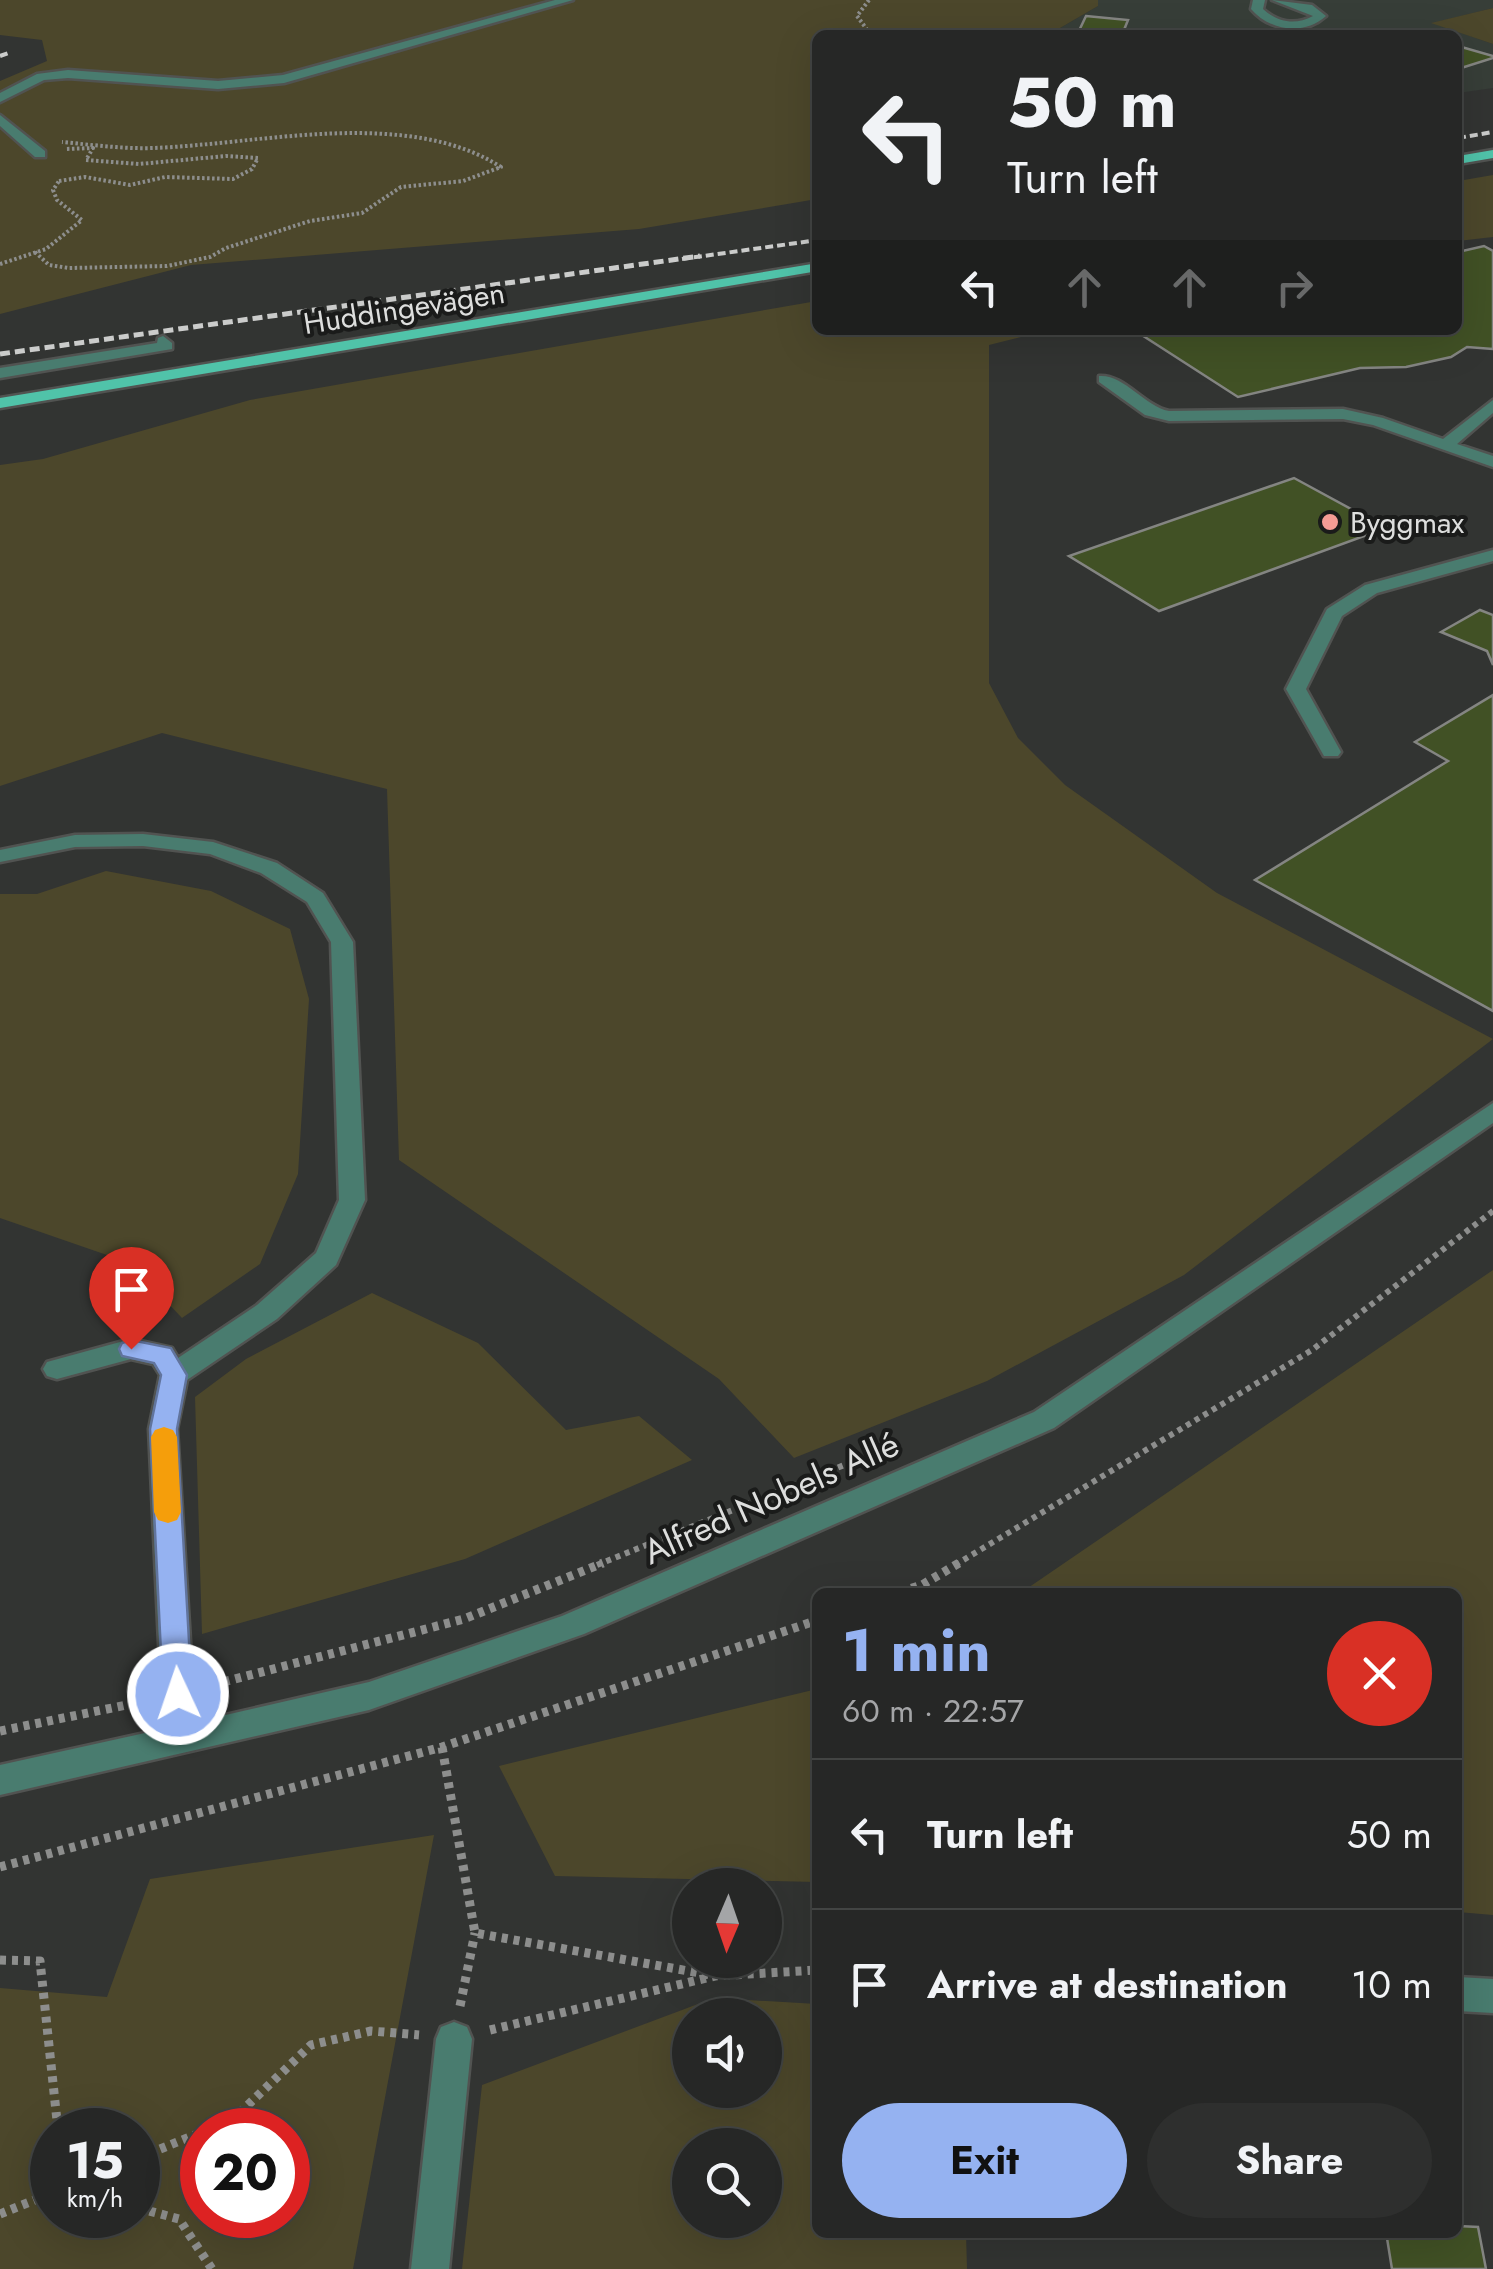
<!DOCTYPE html>
<html lang="en">
<head>
<meta charset="utf-8">
<style>
	body { margin:0; font-family:Jost,sans-serif; background:#2e2f2e; color:#f1f3f6; height:100vh; display:flex; flex-direction:column; font-size:38px; white-space:nowrap }
	* { box-sizing:border-box; margin:0 }
	p { font-size:32px; color:#a4a5a7 }
	.icon { flex:none; width:55px; height:55px; fill:none; stroke:currentColor; stroke-width:2; stroke-linecap:round; stroke-linejoin:round }
	.map { position:relative; flex:1; overflow:hidden }
	.panel { position:absolute; left:812px; top:1588px; width:650px; height:650px; display:flex; flex-direction:column; background:#262726; border-radius:15px; box-shadow:0 10px 40px #0002,0 0 0 2px #424443 }
	.panel>* { flex:none }
	.guide { position:absolute; left:812px; top:30px; width:650px; height:305px; border-radius:15px; box-shadow:0 10px 40px #0002,0 0 0 2px #424443; background:#262726; color:#f1f3f6; overflow:hidden }
	.needle { width:65px; rotate:182deg }
	.controls { position:absolute; left:672px; top:1868px; display:grid; gap:20px }
	.controls a { display:grid; place-items:center; width:110px; height:110px; border-radius:50%; background:#262726; box-shadow:0 10px 40px #0002,0 0 0 2px #424443; font-size:50px }
	.speed { position:absolute; left:30px; top:2108px; display:flex; gap:20px; font-size:50px; font-weight:700; text-align:center }
	.speed>* { display:grid; place-content:center; width:130px; height:130px; border-radius:50%; background:#262726; box-shadow:0 10px 40px #0002,0 0 0 2px #424443; line-height:1 }
	.speed small { font-size:25px; font-weight:400 }
	.speed .limit { border:15px solid #d22; background:#fff; color:#111 }
	.pin { position:absolute; display:grid; place-items:center; width:85px; height:85px; color:#fff; margin:-102px -42px; border-radius:50% 50% 50% 0; rotate:-45deg; box-shadow:0 0 10px #0007 }
	.pin .icon { rotate:45deg }
	.me { position:absolute; width:110px; margin:-55px; rotate:357deg; stroke-linejoin:round; filter:drop-shadow(0 0 8px #0008) }
	.turn { display:flex; align-items:center; gap:35px; height:210px; padding:0 30px; font-size:45px }
	.turn .icon { width:130px; height:130px; stroke-width:2.5 }
	.turn b { display:block; font-size:70px; line-height:85px }
	.lanes { display:flex; align-items:center; height:95px; padding:0 30px; background:#0003; justify-content:center; gap:50px; direction:ltr }
	.lanes .off { opacity:.35 }
	.round { display:grid; place-items:center; flex:none; width:105px; height:105px; border-radius:52px; background:#2e2f2e }
	.headline { display:flex; align-items:center; justify-content:space-between; height:170px; padding:0 30px }
	h1 { font-size:60px; font-weight:700; line-height:75px; color:#95b2f1 }
	.button { display:flex; gap:20px; margin-top:auto; padding:20px 30px }
	.button a { flex:1; height:115px; border-radius:60px; background:#95b2f1; color:#111; font-size:40px; font-weight:700; line-height:115px; text-align:center }
	.button a+a { background:#2e2f2e; color:#f1f3f6 }
	ul { padding:0; list-style:none }
	li { display:flex; align-items:center; gap:30px; height:150px; padding:0 30px; border-top:2px solid #424443 }
	li div { flex:1 }
	li b { display:block; font-size:38px }
	li em { font-style:normal }
	.map>svg:first-child { display:block }
	.built { fill:#373e38 }
	.green { fill:#4c472b; fill-rule:evenodd }
	.building { fill:#415125; stroke:#848582; stroke-width:2.5 }
	.lines { fill:none; stroke-linecap:round; stroke-linejoin:round }
	.minor-casing { stroke:#515351; stroke-width:5 }
	.major-casing { stroke:#515351; stroke-width:5 }
	.path-far2 { stroke:#8d8e8d; stroke-width:4; stroke-dasharray:2.5 2.5; stroke-linecap:butt }
	.path-far1 { stroke:#8d8e8d; stroke-width:6; stroke-dasharray:5 5; stroke-linecap:butt }
	.path { stroke:#8d8e8d; stroke-width:9; stroke-dasharray:6 6; stroke-linecap:butt }
	.minor { fill:#497c6f; fill-rule:evenodd }
	.major { fill:#50c3a9; fill-rule:evenodd }
	.rail-far1 { stroke:#cbcccb; stroke-width:4; stroke-dasharray:8 4; stroke-linecap:butt }
	.rail { stroke:#cbcccb; stroke-width:5; stroke-dasharray:10 5; stroke-linecap:butt }
	.route { fill:#95b2f1; stroke:#61749d; stroke-width:2.5 }
	.slow { fill:#f59e0b }
	.poi-dot { fill:#f59c95; stroke:#1a1b1a; stroke-width:4 }
	.labels { text-anchor:middle; dominant-baseline:central; stroke-width:8; stroke-linejoin:round; paint-order:stroke }
	.far-street-label { font-size:30px; fill:#dddedd; stroke:#1a1b1a }
	.far-poi-label { font-size:30px; fill:#dddedd; stroke:#1a1b1a; text-anchor:start }
	.street-label { font-size:35px; fill:#dddedd; stroke:#1a1b1a }
</style>
</head>
<body>
<div class="map">
<svg width="1493" height="2269" viewBox="0 0 1493 2269">
	<rect width="100%" height="100%" fill="#323432"/>
	<path class="built" d="M1098 0H1493V8L1433 23 1493 44V88L1458 93V35H1048L1098 6Z"/>
	<path class="green" d="M0 0H1098V6L1048 35H818L817 199 639 229 191 265 0 314V81L47 61 42 40 0 35Z
		M1493 8V44L1431 23Z
		M1493 175V237L1458 241V181Z
		M817 301 818 330H1049L989 345V683L1018 738 1065 785 1217 893 1493 1039 1184 1275 987 1381 794 1458 719 1379 399 1160 387 789 162 733 0 786V465L43 459 250 400Z
		M106 871 211 891 290 929 309 999 298 1174 260 1264 182 1318 130 1263 0 1218V894H37Z
		M1493 1270V1915L1458 1912V1592H1022Z
		M372 1293 478 1343 566 1430 639 1416 692 1460 465 1559 202 1634 195 1397 246 1359Z
		M817 1689V1882L555 1876 499 1766Z
		M434 1835 353 2269H0V1988L107 1997 150 1879ZM52 2130H138V2215H52ZM202 2130H288V2215H202Z
		M714 1998 817 2004 818 2232 966 2233 967 2269H462L482 2085ZM765 2015V2090H690V2015ZM765 2145V2220H690V2145Z"/>
	<path class="building" d="M1086 16 1128 20 1122 35H1077Z
		M1458 46 1493 56V58L1458 69Z
		M1484 246 1493 251V349L1467 347 1451 357 1406 367 1360 368 1238 397 1134 330H1458V252Z
		M1294 478 1386 528 1159 611 1069 556Z
		M1480 610 1493 615V665L1487 651 1441 632Z
		M1493 695V1011L1255 880 1448 761 1415 742Z
		M1458 2226 1478 2227 1486 2269H1392L1386 2232H1458Z"/>
	<g class="lines">
		<g class="minor-casing">
			<path id="minor" d="M555 0H573L284 83 218 89 68 78 44 80 0 102V93L37 74 68 70 218 81 283 75Z
				M1253 0H1265L1263 9C1277 22 1295 26 1313 16L1272 0 1312 5 1326 16C1304 36 1270 31 1251 9Z
				M0 115 45 151V157H35L0 126Z
				M163 336 172 343V349L0 378V368L157 343 158 338Z
				M1099 376C1124 374 1144 406 1169 411L1343 409 1383 418 1443 439 1493 400V413L1457 444 1493 456V467L1373 425 1343 419 1169 421 1145 415 1099 382Z
				M1493 550V561L1377 593 1342 616 1306 689 1341 752 1338 756H1324L1286 689 1327 609 1365 585Z
				M143 834 213 842 277 863 323 893 353 942 365 1200 336 1265 277 1319 187 1380 177 1429 195 1722 369 1682 562 1616 1034 1412 1493 1103V1123L1054 1428 584 1634 369 1710 0 1795V1765L163 1729 149 1429 160 1375 153 1364 131 1359 57 1379 47 1376 43 1369 47 1362 131 1339 172 1348 178 1358 257 1305 316 1253 339 1200 331 942 307 902 261 873 210 854 143 846 75 847 0 862V850L75 835Z
				M1458 1977 1493 1979V2013L1458 2011Z
				M454 2022 467 2027 472 2039 449 2269H411L436 2039 441 2027Z"/>
		</g>
		<g class="major-casing">
			<path id="major" d="M1493 150V158L1458 164V156Z
				M818 263V271L0 408V398Z"/>
		</g>
		<path class="path-far2" d="M869 0 857 16 871 35
			M59 181 85 177 130 185 165 177 233 179 252 169 258 158 226 156 139 164 86 160 93 148 66 149
			M35 252 49 265 69 268 167 266 210 257 226 248 310 221 362 213 401 187 463 181 501 167C407 107 261 144 154 148 123 149 93 145 62 142
			M0 264 46 249 82 220 57 200 53 190 59 181"/>
		<path class="path-far1" d="M597 1565 869 1455
			M955 1565 1312 1350 1493 1211"/>
		<path class="path" d="M900 1592 922 1585 959 1563
			M212 1685 464 1619 603 1563
			M0 1731 141 1702
			M442 1747 475 1933 711 1975
			M0 1867 442 1747 818 1620
			M0 1960 40 1961 58 2130
			M460 2006 475 1933
			M490 2030 715 1976 818 1970
			M208 2130 231 2121 311 2045 371 2031 419 2035
			M138 2158 202 2132
			M138 2208 179 2219 212 2269
			M0 2214 52 2193"/>
		<use href="#minor" class="minor"/>
		<use href="#major" class="major"/>
		<path class="rail-far1" d="M0 56 11 52
			M1458 138 1493 132
			M682 259 818 240"/>
		<path class="rail" d="M0 354 700 256"/>
	</g>
	<path class="route" d="M131 1340 171 1348 187 1375 177 1429 192 1694 188 1703 178 1707 167 1703 163 1694 150 1429 161 1375 154 1363 122 1356 119 1349 122 1343Z"/>
	<path class="slow" d="M164 1427 173 1430 177 1437 181 1512 177 1520 168 1523 158 1520 154 1512 151 1437 155 1430Z"/>
	<circle class="poi-dot" cx="1330" cy="522" r="10"/>
	<g class="labels">
		<g class="far-street-label">
			<text transform="translate(404 308) rotate(-9)">Huddingevägen</text>
		</g>
		<g class="far-poi-label">
			<text x="1350" y="522">Byggmax</text>
		</g>
		<g class="street-label">
			<text transform="translate(771 1498) rotate(-24)">Alfred Nobels Allé</text>
		</g>
	</g>
</svg>
<div class="controls">
<a><svg class="needle" viewBox="-14 -14 28 28"><path d="M0-13l5 13h-10z" fill="#e53935"/><path d="M0 13l5-13h-10z" fill="#a4a5a7"/></svg></a>
<a><svg class="icon" aria-label="sound" viewBox="0 0 24 24"><path d="M4 9h4l5-4v14l-5-4H4zM17 9q2 3 0 6"/></svg></a>
<a><svg class="icon" aria-label="search" viewBox="0 0 24 24"><circle cx="10" cy="10" r="6"/><path d="M15 15l6 6"/></svg></a>
</div>
<div class="speed"><div>15<small>km/h</small></div><div class="limit">20</div></div>
<div class="pin" style="left:131px;top:1349px;background:#d93025"><svg class="icon" aria-label="arrive" viewBox="0 0 24 24"><path d="M6 21V4h12l-3 4 3 4H6"/></svg></div>
<svg class="me" style="left:178px;top:1694px" viewBox="-20 -20 40 40"><circle r="17" fill="#95b2f1" stroke="#fff" stroke-width="3"/><path d="M0-11L8 9 0 5-8 9z" fill="#fff"/></svg>
<div class="guide">
<div class="turn"><svg class="icon" aria-label="left" viewBox="0 0 24 24"><path d="M17 20v-9H6M10 6l-5 5 5 5"/></svg><div><b>50 m</b>Turn left</div></div>
<div class="lanes"><svg class="icon" aria-label="left" viewBox="0 0 24 24"><path d="M17 20v-9H6M10 6l-5 5 5 5"/></svg><svg class="icon off" aria-label="ahead" viewBox="0 0 24 24"><path d="M12 20V5M6 11l6-6 6 6"/></svg><svg class="icon off" aria-label="ahead" viewBox="0 0 24 24"><path d="M12 20V5M6 11l6-6 6 6"/></svg><svg class="icon off" aria-label="right" viewBox="0 0 24 24"><path d="M7 20v-9h11M14 6l5 5-5 5"/></svg></div>
</div>
<section class="panel">
<div class="headline"><div><h1>1 min</h1><p>60 m · 22:57</p></div><a class="round" style="background:#d93025;color:#fff"><svg class="icon" aria-label="close" viewBox="0 0 24 24"><path d="M6 6l12 12M18 6L6 18"/></svg></a></div>
<ul>
<li><svg class="icon" aria-label="left" viewBox="0 0 24 24"><path d="M17 20v-9H6M10 6l-5 5 5 5"/></svg><div><b>Turn left</b></div><em>50 m</em></li>
<li><svg class="icon" aria-label="arrive" viewBox="0 0 24 24"><path d="M6 21V4h12l-3 4 3 4H6"/></svg><div><b>Arrive at destination</b></div><em>10 m</em></li>
</ul>
<div class="button"><a>Exit</a><a>Share</a></div>
</section>
</div>
</body>
</html>
